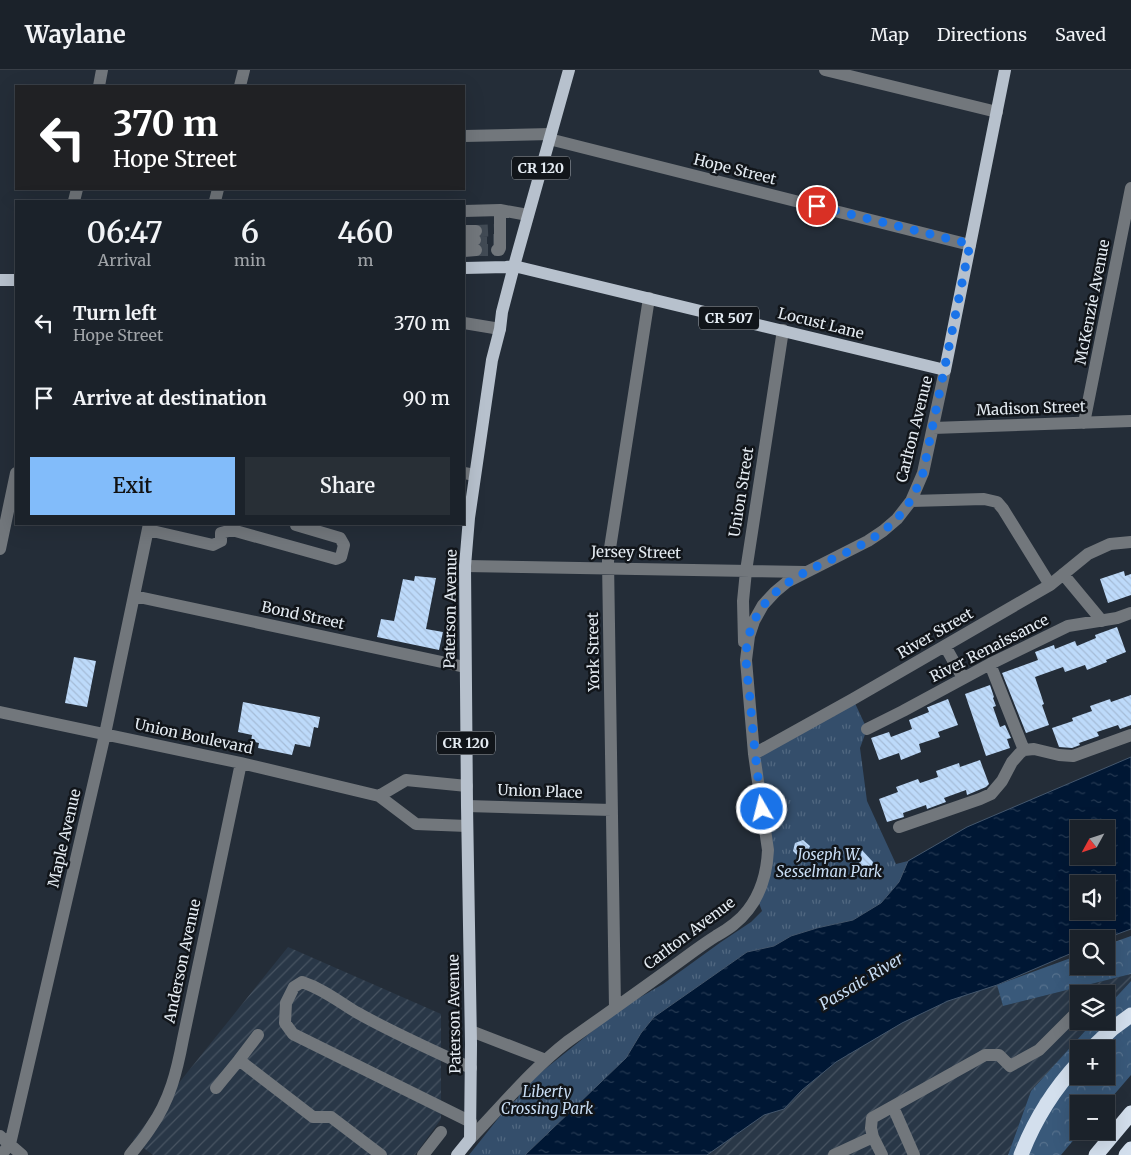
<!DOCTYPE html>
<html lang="en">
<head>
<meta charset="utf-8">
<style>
	body { margin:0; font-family:Merriweather,serif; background:#282f36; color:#f1f3f6; height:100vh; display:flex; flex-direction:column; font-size:19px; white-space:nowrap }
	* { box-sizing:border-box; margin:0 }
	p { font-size:16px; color:#a0a4a8 }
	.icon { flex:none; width:28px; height:28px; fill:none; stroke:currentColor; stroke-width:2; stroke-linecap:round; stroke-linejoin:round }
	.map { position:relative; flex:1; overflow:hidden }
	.details { position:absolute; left:15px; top:130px; width:450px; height:325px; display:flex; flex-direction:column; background:#1b222a; border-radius:0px; box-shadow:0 5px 20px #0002,0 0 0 1px #393f47 }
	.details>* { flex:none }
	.guide { position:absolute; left:15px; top:15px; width:450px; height:105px; border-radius:0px; box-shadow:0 5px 20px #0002,0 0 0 1px #393f47; background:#202124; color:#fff; overflow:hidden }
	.needle { width:32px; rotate:230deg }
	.controls { position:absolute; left:1070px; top:750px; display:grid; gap:10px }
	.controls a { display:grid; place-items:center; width:45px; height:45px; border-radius:0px; background:#1b222a; box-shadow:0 5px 20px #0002,0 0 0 1px #393f47; font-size:25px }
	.pin { position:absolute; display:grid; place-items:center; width:42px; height:42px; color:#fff; margin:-21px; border:2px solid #fff; border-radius:50%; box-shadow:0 1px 5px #0007 }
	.me { position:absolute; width:55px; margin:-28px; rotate:352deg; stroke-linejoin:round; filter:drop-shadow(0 0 4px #0008) }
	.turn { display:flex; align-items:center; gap:18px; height:105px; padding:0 15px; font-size:22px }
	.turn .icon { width:65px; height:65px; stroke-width:2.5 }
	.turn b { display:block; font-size:35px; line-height:42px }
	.eta { display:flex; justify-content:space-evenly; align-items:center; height:85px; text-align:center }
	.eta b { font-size:30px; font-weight:600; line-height:35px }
	.button { display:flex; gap:10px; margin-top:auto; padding:10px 15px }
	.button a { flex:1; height:58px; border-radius:0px; background:#82bcfa; color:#111; font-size:20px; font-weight:600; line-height:58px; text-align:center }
	.button a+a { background:#282f36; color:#f1f3f6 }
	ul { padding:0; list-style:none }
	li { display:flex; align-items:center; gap:15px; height:75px; padding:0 15px }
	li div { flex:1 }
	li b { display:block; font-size:19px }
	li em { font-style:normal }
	header { display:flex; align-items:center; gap:30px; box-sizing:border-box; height:70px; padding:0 25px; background:#1b222a; border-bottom:1px solid #393f47 }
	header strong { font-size:24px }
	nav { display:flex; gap:28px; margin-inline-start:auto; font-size:18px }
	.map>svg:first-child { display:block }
	.industrial { fill:url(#industrial-furrows) }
	.forest { fill:url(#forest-crowns); fill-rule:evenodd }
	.park { fill:url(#park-tufts) }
	.water { fill:url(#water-ripples); stroke:#44576d; fill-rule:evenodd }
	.building { fill:url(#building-back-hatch) }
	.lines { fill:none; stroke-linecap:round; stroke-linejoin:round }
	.minor-tunnel { stroke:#414a54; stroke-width:12; stroke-dasharray:12 6; stroke-linecap:butt }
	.minor { stroke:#72777c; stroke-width:12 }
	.major { stroke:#b7c1cd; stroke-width:12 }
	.highway { stroke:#d3dfed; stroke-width:15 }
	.route { stroke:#1a73e8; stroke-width:9; stroke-dasharray:0 16.2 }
	.labels { text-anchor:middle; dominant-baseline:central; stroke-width:5; stroke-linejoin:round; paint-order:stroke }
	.shield { fill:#11151a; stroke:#a5abb1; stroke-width:1 }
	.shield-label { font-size:14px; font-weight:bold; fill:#e4ebf2 }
	.street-label { font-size:15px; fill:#e4ebf2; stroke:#11151a }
	.park-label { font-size:15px; font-style:italic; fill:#c8ddf4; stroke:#11151a }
	.water-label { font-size:16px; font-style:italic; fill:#c8ddf4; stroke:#11151a }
</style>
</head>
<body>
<header>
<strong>Waylane</strong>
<nav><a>Map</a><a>Directions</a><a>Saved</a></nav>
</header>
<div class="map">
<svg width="1131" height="1085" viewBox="0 0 1131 1085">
	<defs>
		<pattern id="industrial-furrows" width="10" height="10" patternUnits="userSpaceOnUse" patternTransform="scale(1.25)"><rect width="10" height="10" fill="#293747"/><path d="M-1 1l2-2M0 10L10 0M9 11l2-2" fill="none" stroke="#485462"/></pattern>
		<pattern id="forest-crowns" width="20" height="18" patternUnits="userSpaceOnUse" patternTransform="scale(1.25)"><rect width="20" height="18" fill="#39597a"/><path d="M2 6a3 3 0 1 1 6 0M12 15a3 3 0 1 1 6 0" fill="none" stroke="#56718d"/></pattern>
		<pattern id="park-tufts" width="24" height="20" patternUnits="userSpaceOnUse" patternTransform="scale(1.25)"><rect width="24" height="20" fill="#344e6b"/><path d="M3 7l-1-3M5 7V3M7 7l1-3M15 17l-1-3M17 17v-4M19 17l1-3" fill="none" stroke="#516881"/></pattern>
		<pattern id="water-ripples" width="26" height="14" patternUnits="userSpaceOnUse" patternTransform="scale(1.25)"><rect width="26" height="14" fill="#001734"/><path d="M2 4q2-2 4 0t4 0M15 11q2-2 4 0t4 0" fill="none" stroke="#253952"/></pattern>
		<pattern id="building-back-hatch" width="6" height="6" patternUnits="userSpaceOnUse" patternTransform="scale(1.25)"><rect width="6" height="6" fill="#bddafa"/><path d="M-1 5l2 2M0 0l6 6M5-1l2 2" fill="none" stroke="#a5bcd7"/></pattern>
	</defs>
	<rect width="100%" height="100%" fill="#242d38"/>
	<path class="industrial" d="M288 877 441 944V1049L415 1085H153L133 1070Z
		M1131 904V911L1106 938V924H1079V951H1094L1031 1021 1008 1085H707L764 1045 784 1039 802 1020 836 992 902 953 948 931 997 915 1003 936Z"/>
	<path class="forest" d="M1131 866V904L1003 936 997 915 1079 885V896H1106V875Z
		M1131 911V1005L1106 1034H1079V1061H1081L1061 1085H1008L1031 1021 1094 951H1106V938ZM1079 979H1106V1006H1079Z"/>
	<path class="park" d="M853 629 867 659 860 678 867 731 896 794 908 791 899 812 881 833 853 850 817 858 791 866 774 876 747 882 654 947 641 963 626 988 525 1085H469L508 1036 518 1028 519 1024 540 1003 620 939 663 914 721 872 751 852 762 841 757 828 767 796 754 684Z"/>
	<path class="water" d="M1131 687V859L1104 869H1079V880L997 915 948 931 902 953 836 992 802 1020 784 1039 764 1045 707 1085H525L626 988 641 963 654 947 747 882 774 876 791 866 817 858 853 850 881 833 899 812 908 791 967 757ZM1079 759H1106V786H1079ZM1079 814H1106V841H1079Z"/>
	<path class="building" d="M1124 501 1125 506 1131 504V525L1108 533 1100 509Z
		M415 506 436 508 426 559 443 562 439 580 377 567 381 549 394 551 403 509 414 511Z
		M1117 557 1126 582 1106 590 1107 592 1087 600 1085 595 1065 602 1063 597 1035 607 1044 634 1042 635 1049 655 1026 663 1002 603 1038 590 1035 582 1054 575 1055 579 1075 571 1077 576 1096 568 1095 565Z
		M74 587 96 591 87 637 65 633Z
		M990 615 994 627 993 628 996 636 993 637 1000 657 1005 655 1011 668 1007 669 1010 678 986 686 965 624Z
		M1131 625V655L1120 659 1118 655 1097 662 1099 666 1079 673 1080 675 1072 678 1059 677 1052 658 1073 651 1072 648 1092 641 1090 636 1110 629 1111 632Z
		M948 629 958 655 938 662 940 667 919 674 921 682 901 690 899 683 879 690 871 668 889 662 891 667 912 659 909 650 929 642 927 637H928Z
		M243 632 320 647 318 658 314 657 310 677 295 674 292 685 258 678 259 673 251 671 252 665 238 662Z
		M980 690 989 714 986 717 967 725 966 720 944 728 946 732 927 739 926 735 903 743 904 747 887 752 879 729 898 722 896 717 918 709 920 713 938 707 936 701 959 693 960 697Z
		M803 770 810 776 807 784 799 787 793 781 795 773Z
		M862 780 873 792 871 799 856 804Z"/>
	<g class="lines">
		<path class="minor-tunnel" d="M476 161 496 160
			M475 170H498
			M476 180H497"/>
		<path class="minor" d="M825 0 997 42
			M99 16 102 0
			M240 16 244 0
			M464 66 551 64
			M549 69 970 175
			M74 131 77 119
			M215 131 218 119
			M500 140 528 145
			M464 141 500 140V178L499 180H497
			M464 161H476
			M464 171 475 170
			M464 181 476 180
			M464 253 500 259
			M1084 353 1131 118
			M933 358 1131 351
			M464 403 475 405
			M911 431 984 429 997 432 1003 439 1050 515
			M148 460 213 475 221 471V463L232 460 336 489 341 487 344 475 340 468 296 455V454
			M0 479 16 403
			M465 496 805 502
			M1063 504 1102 551
			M134 526 465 597
			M744 572 743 531 746 501 783 260
			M945 576 963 608
			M990 594 1024 680
			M0 642 241 693 379 726 416 754 467 756
			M867 659 903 641 990 594 1068 556 1117 548 1131 543
			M754 684 853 629 1050 515 1088 484 1110 474 1131 472
			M379 726 406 710 467 716
			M467 736 612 740
			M899 757 980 729 991 724 1002 711 1012 692 1020 683 1024 680 1034 679 1059 685 1073 686 1131 665
			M615 938 608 491 649 228
			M471 961 546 990
			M239 990 258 965
			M216 1018 239 990 313 1047H331L381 1085
			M893 1037 914 1085
			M471 1052 293 964 285 953 286 933 294 917 302 912C323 919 338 931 356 942 393 963 432 980 471 998
			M0 1066 22 1085
			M873 1067 871 1058 872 1048 985 985H999L1010 996 1039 980 1079 940
			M470 1069C502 1036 531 1000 567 972 609 942 652 912 694 881 701 876 708 871 716 866 728 859 739 852 748 840 762 822 767 803 768 780L754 684 746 590 749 566 754 551 763 535 775 522 787 512 868 471 883 461 897 449 911 431 923 403 945 300
			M1 1085 10 1074 105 664 149 454
			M130 1085C137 1076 145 1067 151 1057 170 1030 177 1001 183 969L241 693
			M423 1085 441 1062
			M834 1085 873 1067 882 1085"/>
		<path class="major" d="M464 198 506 197 514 196 945 300 1005 0
			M0 210H16
			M457 1085 470 1069 471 974 467 736 465 496 469 448 492 290 500 259 502 242 514 196 569 0"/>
		<path class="highway" d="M1091 979 1112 959 1131 945
			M1021 1085C1034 1051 1054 1019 1079 992
			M1096 1085 1131 1043
			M1126 1085 1131 1079"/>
	</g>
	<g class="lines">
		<path class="route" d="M762 739C757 702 753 666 750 629 748 608 743 586 749 565 767 501 837 496 883 461 904 445 914 427 923 403L970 174 817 136"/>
	</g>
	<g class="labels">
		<g class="shield">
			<rect x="512" y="86.5" width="58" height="23" rx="4"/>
			<rect x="699" y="236.5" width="60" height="23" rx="4"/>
			<rect x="437" y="661.5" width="58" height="23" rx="4"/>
		</g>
		<g class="shield-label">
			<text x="541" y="98">CR 120</text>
			<text x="729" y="248">CR 507</text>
			<text x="466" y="673">CR 120</text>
		</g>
		<g class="street-label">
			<text transform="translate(735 99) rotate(14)">Hope Street</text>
			<text transform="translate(1092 232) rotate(-79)">McKenzie Avenue</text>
			<text transform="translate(821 253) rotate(14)">Locust Lane</text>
			<text transform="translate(1031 338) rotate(-2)">Madison Street</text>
			<text transform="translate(914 359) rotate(-76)">Carlton Avenue</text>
			<text transform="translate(741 422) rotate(-81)">Union Street</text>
			<text transform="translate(636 482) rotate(1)">Jersey Street</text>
			<text transform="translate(450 539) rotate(-89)">Paterson Avenue</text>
			<text transform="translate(303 545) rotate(12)">Bond Street</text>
			<text transform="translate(935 563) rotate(-30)">River Street</text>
			<text transform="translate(989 578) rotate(-27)">River Renaissance</text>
			<text transform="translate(593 582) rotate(-91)">York Street</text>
			<text transform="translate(194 666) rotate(12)">Union Boulevard</text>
			<text transform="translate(540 721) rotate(2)">Union Place</text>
			<text transform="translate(64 768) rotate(-77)">Maple Avenue</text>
			<text transform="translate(689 863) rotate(-37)">Carlton Avenue</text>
			<text transform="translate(182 891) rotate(-78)">Anderson Avenue</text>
			<text transform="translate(454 944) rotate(-91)">Paterson Avenue</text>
		</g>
		<g class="park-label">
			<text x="829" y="784">Joseph W.<tspan x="829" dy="17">Sesselman Park</tspan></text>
			<text x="547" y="1021">Liberty<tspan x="547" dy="17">Crossing Park</tspan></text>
		</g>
		<g class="water-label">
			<text transform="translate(861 911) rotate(-31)">Passaic River</text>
		</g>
	</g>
</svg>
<div class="controls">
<a><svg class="needle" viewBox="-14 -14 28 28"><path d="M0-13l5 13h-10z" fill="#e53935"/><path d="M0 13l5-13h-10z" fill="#a0a4a8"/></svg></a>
<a><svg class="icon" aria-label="sound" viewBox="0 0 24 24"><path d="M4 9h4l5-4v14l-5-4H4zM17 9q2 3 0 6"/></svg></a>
<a><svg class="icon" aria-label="search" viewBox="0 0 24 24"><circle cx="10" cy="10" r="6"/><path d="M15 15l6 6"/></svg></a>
<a><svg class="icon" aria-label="layers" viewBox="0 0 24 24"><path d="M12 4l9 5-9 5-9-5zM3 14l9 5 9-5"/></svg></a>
<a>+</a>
<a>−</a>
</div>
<div class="pin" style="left:817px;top:136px;background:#d93025"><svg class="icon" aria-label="arrive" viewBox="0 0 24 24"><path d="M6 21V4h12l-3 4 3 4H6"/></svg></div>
<svg class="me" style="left:762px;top:739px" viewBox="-20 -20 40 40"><circle r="17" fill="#1a73e8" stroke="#fff" stroke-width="3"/><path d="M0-11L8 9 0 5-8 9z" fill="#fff"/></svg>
<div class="guide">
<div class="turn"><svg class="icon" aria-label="left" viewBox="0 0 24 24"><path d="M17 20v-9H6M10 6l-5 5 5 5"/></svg><div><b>370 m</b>Hope Street</div></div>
</div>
<section class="details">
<div class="eta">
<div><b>06:47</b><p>Arrival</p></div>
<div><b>6</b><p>min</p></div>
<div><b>460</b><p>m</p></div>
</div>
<ul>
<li><svg class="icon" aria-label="left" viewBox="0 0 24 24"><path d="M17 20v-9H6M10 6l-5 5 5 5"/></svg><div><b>Turn left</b><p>Hope Street</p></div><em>370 m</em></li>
<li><svg class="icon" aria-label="arrive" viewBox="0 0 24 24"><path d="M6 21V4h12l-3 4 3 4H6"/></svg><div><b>Arrive at destination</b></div><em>90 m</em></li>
</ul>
<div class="button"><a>Exit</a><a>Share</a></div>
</section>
</div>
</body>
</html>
